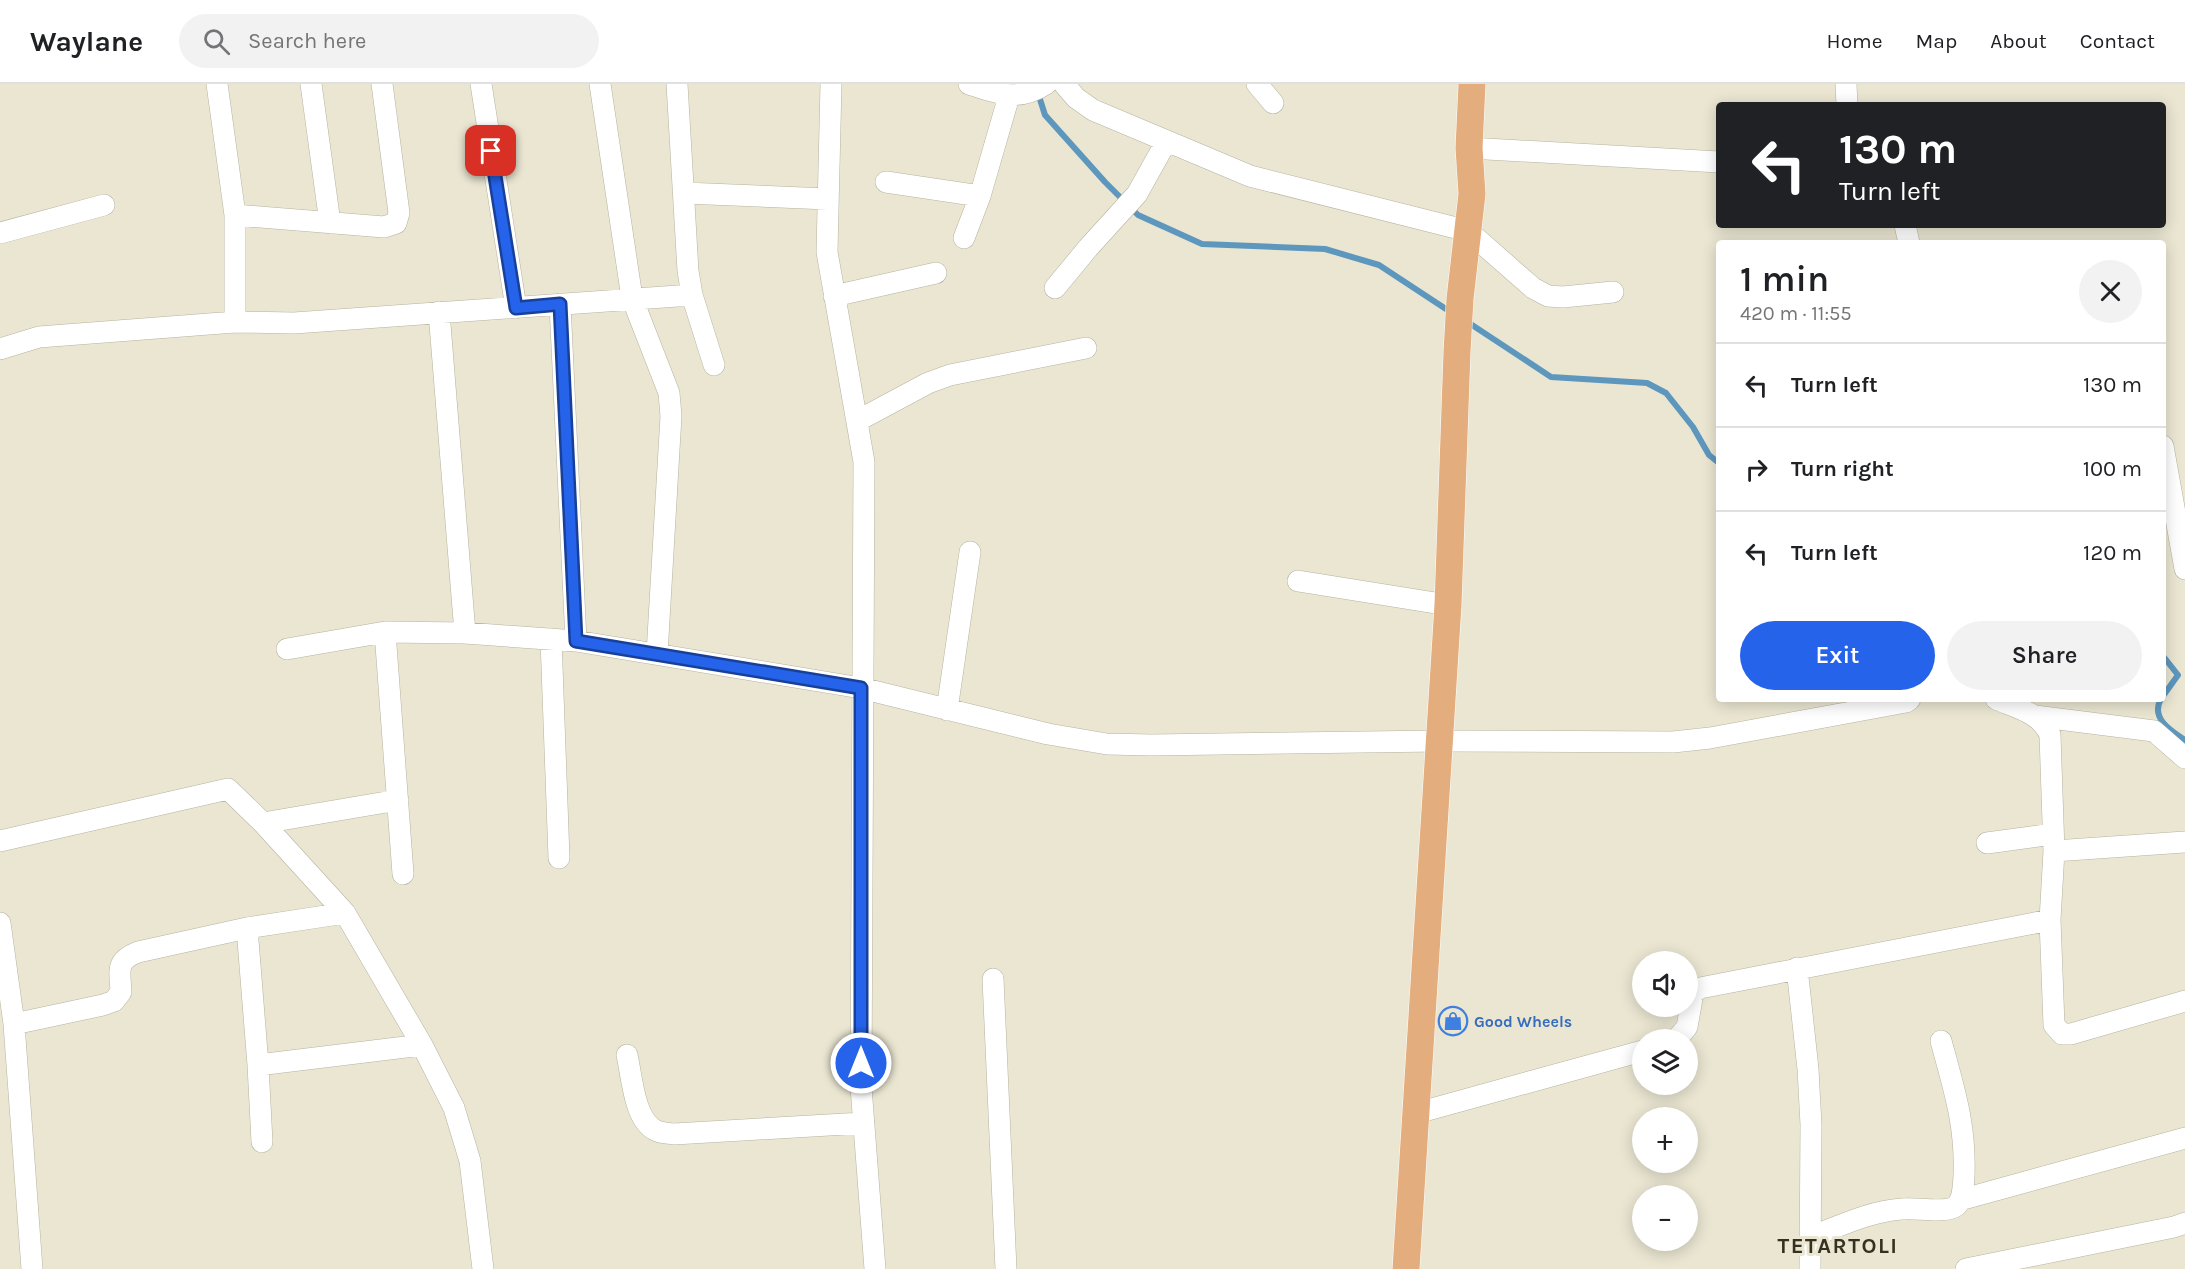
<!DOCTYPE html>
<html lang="en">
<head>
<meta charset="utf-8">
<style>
	body { margin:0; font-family:Karla,sans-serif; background:#f2f2f2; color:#202124; height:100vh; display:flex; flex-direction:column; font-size:22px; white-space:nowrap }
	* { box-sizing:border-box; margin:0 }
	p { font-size:20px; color:#757577 }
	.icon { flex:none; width:33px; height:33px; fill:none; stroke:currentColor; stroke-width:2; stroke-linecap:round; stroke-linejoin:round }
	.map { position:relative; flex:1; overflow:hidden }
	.details { position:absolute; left:1716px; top:156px; width:450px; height:462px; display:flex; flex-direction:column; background:#fff; border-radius:6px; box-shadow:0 3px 15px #0003 }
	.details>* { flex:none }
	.guide { position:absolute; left:1716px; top:18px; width:450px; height:126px; border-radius:6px; box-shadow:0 3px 15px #0003; background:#202124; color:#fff; overflow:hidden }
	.buttons { position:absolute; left:1632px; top:867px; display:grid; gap:12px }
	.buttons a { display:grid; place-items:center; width:66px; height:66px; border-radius:50%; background:#fff; box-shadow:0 3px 15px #0003; font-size:30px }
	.pin { position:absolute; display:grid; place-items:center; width:51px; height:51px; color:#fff; margin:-26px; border-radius:12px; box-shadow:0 3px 9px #0006 }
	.me { position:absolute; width:66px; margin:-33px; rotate:0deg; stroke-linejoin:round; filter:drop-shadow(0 0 4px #0008) }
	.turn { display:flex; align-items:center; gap:21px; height:126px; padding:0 24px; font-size:27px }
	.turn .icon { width:78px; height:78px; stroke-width:2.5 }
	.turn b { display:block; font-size:42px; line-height:51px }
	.round { display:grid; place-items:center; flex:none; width:63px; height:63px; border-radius:32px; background:#f2f2f2 }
	.overview { display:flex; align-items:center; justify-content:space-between; height:102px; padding:0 24px }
	h1 { font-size:36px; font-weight:600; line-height:45px }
	.primary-button { display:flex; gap:12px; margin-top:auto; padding:12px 24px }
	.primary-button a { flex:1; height:69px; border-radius:36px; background:#2563eb; color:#fff; font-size:24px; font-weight:600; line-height:69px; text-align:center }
	.primary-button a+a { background:#f2f2f2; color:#202124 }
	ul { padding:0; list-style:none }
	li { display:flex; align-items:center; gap:18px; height:84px; padding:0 24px; border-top:2px solid #e0e0e0 }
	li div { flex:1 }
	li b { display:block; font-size:22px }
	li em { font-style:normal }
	header { display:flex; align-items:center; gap:36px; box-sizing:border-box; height:84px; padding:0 30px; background:#fff; border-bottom:2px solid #e0e0e0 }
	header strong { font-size:28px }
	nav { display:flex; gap:33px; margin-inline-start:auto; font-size:21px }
	.search { width:420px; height:54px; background:#f2f2f2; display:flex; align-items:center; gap:15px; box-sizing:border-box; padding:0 21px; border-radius:33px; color:#757577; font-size:22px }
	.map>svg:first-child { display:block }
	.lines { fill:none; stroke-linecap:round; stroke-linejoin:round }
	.stream { stroke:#5e97bd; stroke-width:6 }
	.minor-casing { stroke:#b6b3a0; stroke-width:22 }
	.major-casing { stroke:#fff; stroke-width:28 }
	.minor { stroke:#fff; stroke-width:21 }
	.major { stroke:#e4ad7d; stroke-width:27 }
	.route-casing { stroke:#184099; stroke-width:15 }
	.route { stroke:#2563eb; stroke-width:10 }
	.labels { text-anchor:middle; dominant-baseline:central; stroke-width:6; stroke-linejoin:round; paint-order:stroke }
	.shop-label { font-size:16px; font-weight:bold; fill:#366cbe; stroke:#eae6d2; text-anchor:start }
	.district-label { font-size:22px; font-weight:bold; letter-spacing:1.5px; fill:#343121; stroke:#eae6d2 }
</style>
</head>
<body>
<header>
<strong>Waylane</strong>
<div class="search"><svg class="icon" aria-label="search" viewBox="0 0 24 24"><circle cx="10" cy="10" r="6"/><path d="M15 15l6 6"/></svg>Search here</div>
<nav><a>Home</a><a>Map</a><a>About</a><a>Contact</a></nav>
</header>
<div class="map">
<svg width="2185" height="1185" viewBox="0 0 2185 1185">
	<rect width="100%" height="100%" fill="#eae6d2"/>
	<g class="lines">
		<path class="stream" d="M1038 9 1045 31 1105 98 1138 131 1202 160 1325 165 1379 181 1452 229
			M1466 237 1551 293 1647 299 1666 309 1693 343 1709 371 1719 379
			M2163 572 2178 591 2163 612
			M2161 615C2150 634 2171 647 2185 656"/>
		<g class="minor-casing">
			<path id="minor" d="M217 0 235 131V238
				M311 0 330 139
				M481 0 516 224
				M600 0 632 214 669 309 671 332 657 570
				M677 0 688 187 692 211 714 281
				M831 0 827 168 864 378 861 1003 875 1185
				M969 0C999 10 1018 18 1046 0
				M1064 0 1076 14 1093 26 1250 92 1468 147 1533 204 1548 212 1563 213 1613 208
				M1257 0 1273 19
				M1846 0 1847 21
				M1469 64 1719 78
				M886 98 980 112
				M684 109 828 115
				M235 131 384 143 396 139 399 129 382 0
				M1905 141 1909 159
				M0 149 104 121
				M964 154 980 112 1009 12
				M1055 204 1088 164 1137 110 1166 58
				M834 212 936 189
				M560 220 576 557
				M439 228 465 549
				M0 265 39 253 235 238 294 239 692 211
				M857 337 928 299 950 291 1086 264
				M2163 362 2185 485
				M1298 497 1448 521
				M385 548 403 790
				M551 555 559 774
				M287 565 385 548 465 549 576 557 861 604 1048 650 1107 660 1151 661 1439 657 1673 658 1710 654 1906 618 1910 615
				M947 626 970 468
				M2035 632 2154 647 2185 674
				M398 716 263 739 345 829 422 961 454 1024 470 1077 483 1185
				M0 757 228 705 263 739
				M1987 759 2053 750
				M2054 767 2185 758
				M2050 836 2054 941 2062 950H2071L2185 917
				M0 839 14 940 32 1185
				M247 844 258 981 262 1058
				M1797 884 1808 985 1811 1041 1810 1185
				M993 895 1006 1185
				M14 940 103 921 114 917 121 908C120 886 115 877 138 868L247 844 345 829
				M1676 956 1687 943 1693 909 1700 904 2050 836 2054 767 2050 651C2041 629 2017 624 1996 615
				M627 971C632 993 634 1035 655 1046 660 1049 668 1049 674 1050L863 1039
				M258 981 422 961
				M1417 1029 1642 967
				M1960 1116 2185 1054
				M1810 1153C1840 1142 1870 1127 1902 1125 1915 1123 1946 1130 1956 1122 1964 1115 1963 1101 1964 1092 1966 1041 1954 1005 1941 957
				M1966 1185 2174 1143 2185 1139"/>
		</g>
		<g class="major-casing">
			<path id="major" d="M1406 1185 1448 521 1457 268 1460 215 1472 110 1469 64 1472 0"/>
		</g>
		<use href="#minor" class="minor"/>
		<use href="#major" class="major"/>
	</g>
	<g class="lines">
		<g class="route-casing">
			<path id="route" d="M491 67 516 224 560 220 576 557 861 604V979"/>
		</g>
		<use href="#route" class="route"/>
	</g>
	<defs>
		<g id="shop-ring" transform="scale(1.5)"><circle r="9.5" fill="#eae6d2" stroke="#3f7fe0" stroke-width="1.5"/><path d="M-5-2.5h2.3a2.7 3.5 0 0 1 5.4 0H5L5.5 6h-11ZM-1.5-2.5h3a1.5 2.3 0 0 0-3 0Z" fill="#3f7fe0"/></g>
	</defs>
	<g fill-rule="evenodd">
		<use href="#shop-ring" x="1453" y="937"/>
	</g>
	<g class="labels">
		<g class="shop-label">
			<text x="1474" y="937">Good Wheels</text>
		</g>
		<g class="district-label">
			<text x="1838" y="1162">TETARTOLI</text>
		</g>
	</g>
</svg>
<div class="buttons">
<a><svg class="icon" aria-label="sound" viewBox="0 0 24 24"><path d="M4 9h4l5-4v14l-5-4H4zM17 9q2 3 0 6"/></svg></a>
<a><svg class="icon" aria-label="layers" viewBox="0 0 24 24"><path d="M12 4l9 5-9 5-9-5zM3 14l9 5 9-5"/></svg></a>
<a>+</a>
<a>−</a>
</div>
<div class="pin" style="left:491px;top:67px;background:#d93025"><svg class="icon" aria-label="arrive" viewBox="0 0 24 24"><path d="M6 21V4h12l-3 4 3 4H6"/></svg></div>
<svg class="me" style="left:861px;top:979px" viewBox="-20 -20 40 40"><circle r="17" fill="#2563eb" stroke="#fff" stroke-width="3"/><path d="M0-11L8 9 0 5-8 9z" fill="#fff"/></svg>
<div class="guide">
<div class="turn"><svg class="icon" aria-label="left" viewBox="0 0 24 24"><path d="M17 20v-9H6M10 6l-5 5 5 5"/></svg><div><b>130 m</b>Turn left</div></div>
</div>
<section class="details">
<div class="overview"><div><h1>1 min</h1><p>420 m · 11:55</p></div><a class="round"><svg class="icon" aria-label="close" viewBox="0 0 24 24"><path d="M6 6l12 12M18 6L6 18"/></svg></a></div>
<ul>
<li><svg class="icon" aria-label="left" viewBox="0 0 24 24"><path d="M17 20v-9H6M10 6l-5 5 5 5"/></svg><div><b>Turn left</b></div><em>130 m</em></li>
<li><svg class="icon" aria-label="right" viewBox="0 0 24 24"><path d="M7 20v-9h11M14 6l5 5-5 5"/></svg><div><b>Turn right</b></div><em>100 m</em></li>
<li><svg class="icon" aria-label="left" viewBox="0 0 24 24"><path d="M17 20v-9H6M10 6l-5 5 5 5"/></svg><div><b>Turn left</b></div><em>120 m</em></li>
</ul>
<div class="primary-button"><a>Exit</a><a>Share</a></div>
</section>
</div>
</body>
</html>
